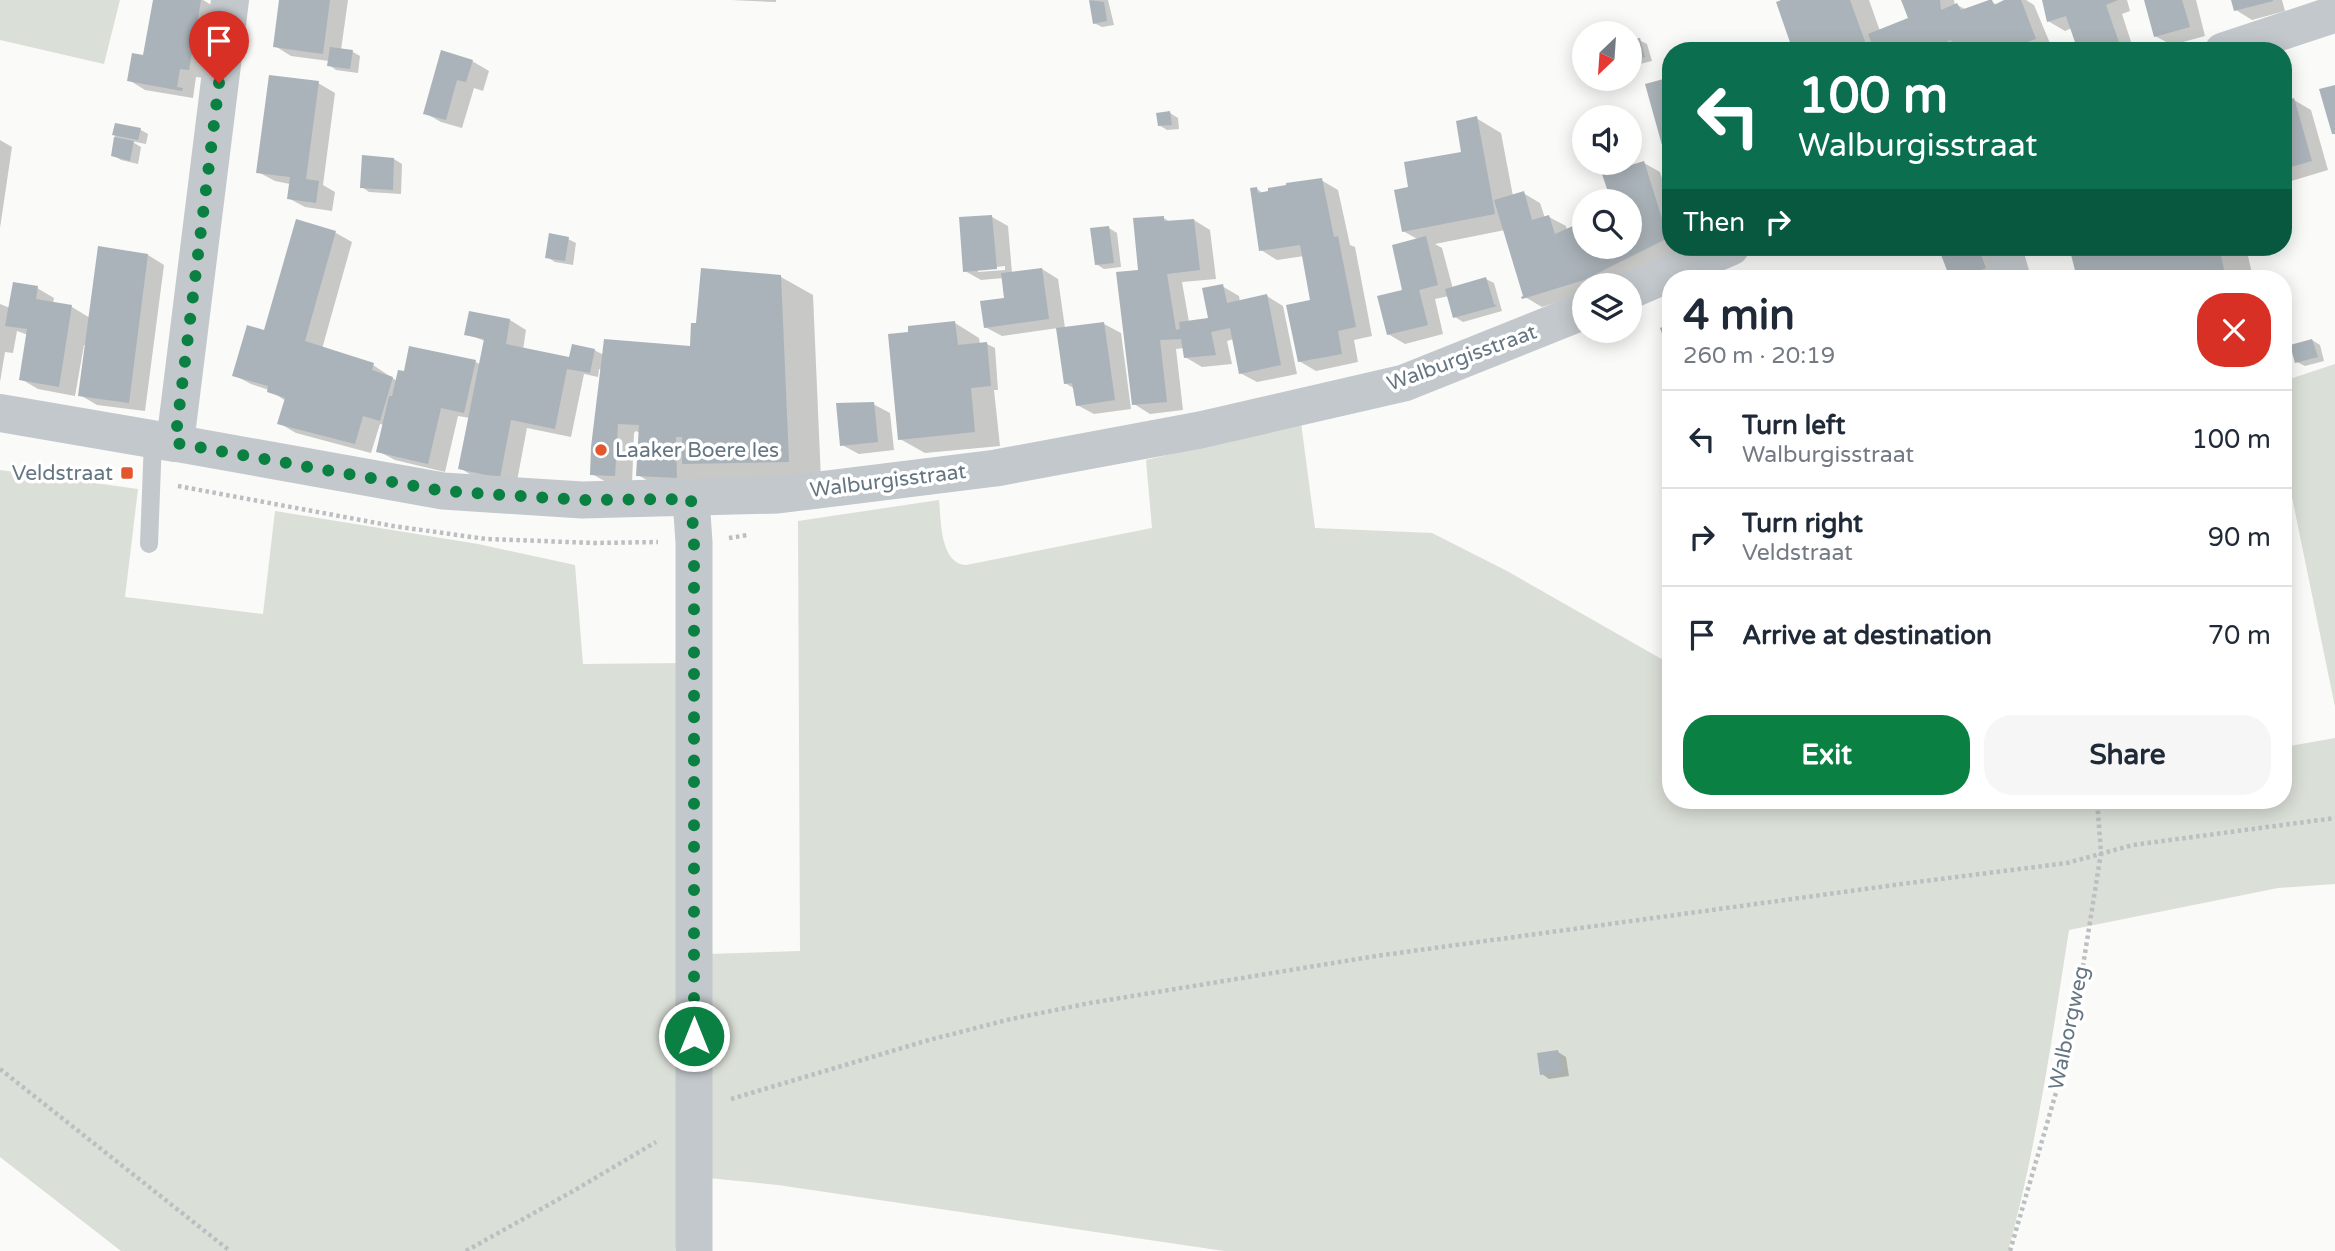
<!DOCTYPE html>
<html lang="en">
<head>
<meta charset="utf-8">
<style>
	body { margin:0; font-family:"Varela Round",sans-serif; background:#f6f6f7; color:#1f2937; height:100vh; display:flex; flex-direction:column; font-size:26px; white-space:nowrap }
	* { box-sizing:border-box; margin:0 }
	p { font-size:23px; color:#747a83 }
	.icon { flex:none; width:38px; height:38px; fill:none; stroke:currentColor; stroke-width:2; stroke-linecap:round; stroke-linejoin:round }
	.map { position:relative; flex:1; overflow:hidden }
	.details { position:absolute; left:1662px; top:270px; width:630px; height:539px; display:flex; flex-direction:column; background:#fff; border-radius:28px; box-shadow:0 4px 18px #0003 }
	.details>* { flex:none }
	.guide { position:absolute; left:1662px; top:42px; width:630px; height:214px; border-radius:28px; box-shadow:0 4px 18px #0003; background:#0b6e4f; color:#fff; overflow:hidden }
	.needle { width:46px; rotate:205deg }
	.controls { position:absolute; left:1572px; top:21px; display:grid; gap:14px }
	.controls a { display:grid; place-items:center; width:70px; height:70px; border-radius:50%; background:#fff; box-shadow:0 4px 18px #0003; font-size:35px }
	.pin { position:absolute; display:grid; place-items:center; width:60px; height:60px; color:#fff; margin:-72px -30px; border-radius:50% 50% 50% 0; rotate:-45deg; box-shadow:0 0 7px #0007 }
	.pin .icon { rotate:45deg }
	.me { position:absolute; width:77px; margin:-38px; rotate:0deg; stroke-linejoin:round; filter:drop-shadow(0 0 5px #0008) }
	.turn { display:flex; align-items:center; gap:24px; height:147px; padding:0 21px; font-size:32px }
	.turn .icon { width:91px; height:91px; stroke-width:2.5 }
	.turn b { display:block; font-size:49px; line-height:60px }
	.then { display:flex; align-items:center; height:66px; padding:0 21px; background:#0003; gap:14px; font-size:26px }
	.round { display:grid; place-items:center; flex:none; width:74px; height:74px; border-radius:28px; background:#f6f6f7 }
	.overview { display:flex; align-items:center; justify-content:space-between; height:119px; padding:0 21px }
	h1 { font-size:42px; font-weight:700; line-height:52px }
	.action { display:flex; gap:14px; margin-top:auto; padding:14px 21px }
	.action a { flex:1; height:80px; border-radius:28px; background:#0b8043; color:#fff; font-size:28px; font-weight:700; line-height:80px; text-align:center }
	.action a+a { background:#f6f6f7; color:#1f2937 }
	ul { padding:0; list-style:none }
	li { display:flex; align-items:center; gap:21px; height:98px; padding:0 21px; border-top:2px solid #e0e1e3 }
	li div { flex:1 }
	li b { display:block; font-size:26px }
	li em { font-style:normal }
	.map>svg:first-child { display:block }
	.green { fill:#dadfd7 }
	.shadow { fill:#0003; fill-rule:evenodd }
	.building { fill:#aab3b9 }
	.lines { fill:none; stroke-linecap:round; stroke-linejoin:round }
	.path { stroke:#bbbfc2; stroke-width:4.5; stroke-dasharray:3.5 3.5; stroke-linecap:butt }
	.service { stroke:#c3c8cc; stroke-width:18 }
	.minor { stroke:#c3c8cc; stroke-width:37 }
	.tertiary { stroke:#c3c8cc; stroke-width:38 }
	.route { stroke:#0b8043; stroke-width:12; stroke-dasharray:0 21.6 }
	.poi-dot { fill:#e4572e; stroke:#fff; stroke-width:2.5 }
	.labels { text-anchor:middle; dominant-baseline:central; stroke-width:7; stroke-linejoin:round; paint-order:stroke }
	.street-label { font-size:21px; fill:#657683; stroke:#fff }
	.poi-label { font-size:21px; fill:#657683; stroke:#fff; text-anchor:start }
</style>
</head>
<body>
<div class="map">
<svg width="2335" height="1251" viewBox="0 0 2335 1251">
	<rect width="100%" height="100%" fill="#fafaf8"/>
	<path class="green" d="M0 0H120L104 64 0 40Z
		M2335 364V707L2284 458V381Z
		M1301 423 1315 528 1432 533 1507 571 1665 661 1671 662V800H2284V747L2335 738V884L2278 888 2069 930C2052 1037 2037 1146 2008 1251H1224L778 1185 708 1178 707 954 800 951 798 521 939 500C941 520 940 564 966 565L1152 528 1146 460Z
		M0 470 138 489 125 597 263 614 275 511 478 544 575 565 583 664 684 663V1202L675 1251H121L0 1157Z"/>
	<path class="shadow" d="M155 0H203L218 9 205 78 196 77 193 98 145 90 129 80 145 57Z
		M281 0H348L341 50 353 52 360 56 358 73 336 70 329 65V61L291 56 275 46Z
		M731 0H776V2Z
		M1091 0H1108L1114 25 1102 27 1094 23Z
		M1786 0H1869L1880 31 1910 19 1903 0H1954L1955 6 1957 5 1967 10 1991 1 1997 5 2008 0H2026L2034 5 2052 48 2045 51H1795Z
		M2044 0H2127L2130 11 2122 14 2134 51H2080L2072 28 2065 31 2048 21Z
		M2146 0H2196L2205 36 2172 45 2155 36Z
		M2233 0H2282L2285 11 2252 20 2236 10Z
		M1639 40 1647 44 1652 61 1632 66 1629 65V42Z
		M472 61 489 71 483 91 474 88 462 128 441 122 425 113Z
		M318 83 335 93 323 185 335 192 332 211 305 207 288 198 290 184 275 181 258 172Z
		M2294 100 2311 110 2328 170 2288 182 2284 180V103Z
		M1170 113 1178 118 1179 129 1167 130 1159 125Z
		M1476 118 1501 133 1513 196 1523 193 1540 203 1545 218 1549 217 1566 226 1567 231 1584 247H1629V201H1613L1604 175 1644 163 1660 172 1671 208V247L1684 248 1608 285H1584V294L1542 307 1525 297 1505 230 1435 244 1442 248 1453 289 1486 279 1494 283 1502 311 1463 322 1455 317 1449 296 1435 299 1443 334 1405 344 1388 334 1404 292 1419 240 1403 231 1410 189 1464 153Z
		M116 125 141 130 148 134 146 144 131 141 141 147 138 164 121 160 113 155Z
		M0 140 12 147 0 228Z
		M394 159 402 164 401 194 369 192 362 187Z
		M1321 180 1338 190 1350 245 1355 247 1372 336 1354 340 1358 362 1316 371 1299 361 1312 301 1304 256 1277 260 1261 250 1257 189 1264 194Z
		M992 217 1008 226 1012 273 1042 269 1058 279 1065 328 1104 324 1121 333 1131 409 1094 414 1077 405 1075 389 1065 383 1058 328 1002 336 985 327 1006 299 1003 278 981 280 965 271ZM1005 266V270L978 272V269Z
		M1164 218 1171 223 1194 220 1210 230 1216 279 1182 282 1189 322 1210 320 1222 286 1239 296 1240 302 1267 296 1283 306 1297 374 1257 382 1240 373 1234 339 1227 341 1232 364 1202 367 1185 357 1184 348 1176 349 1183 410 1150 414 1134 404 1139 272Z
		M297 222 336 233 352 242 322 349 373 365 397 381 405 373 410 349 476 362 481 365 485 341 466 334 470 313 510 320 526 330 523 350 568 358 594 350 604 355 692 348 697 325 781 277 813 295 821 480 681 500 638 475 640 433 636 431 634 433 632 484 608 483 592 474 602 370 599 369 598 377 584 374 571 437 527 428 516 486 476 478 460 468 470 418 458 416 445 472 395 460 378 451 384 425 380 424 371 453 296 433 279 423 286 401 269 390 251 384 234 375 265 332Z
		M1109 228 1117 233 1121 267 1104 269 1096 264Z
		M568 239 576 243 573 265 555 262 547 257Z
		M1940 247H1990L2000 278H1952Z
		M2070 247H2246L2253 278H2079Z
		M148 255 164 265 145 411 97 405 80 395 87 345H84L75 396 38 389 21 379 28 335 17 331 13 353 5 352 0 382V304L10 308 37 288 54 298 53 304 72 307 90 318Z
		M955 323 979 338 980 344H987L995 348 998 390H994L1000 446 925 453 900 439Z
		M2312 340 2320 345 2324 361 2305 366 2297 362Z
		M873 404 890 413 894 450 859 454 842 445Z
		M1558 1052 1566 1057 1569 1076 1549 1079 1542 1074Z"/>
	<path class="building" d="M153 0H201L189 70 180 69 177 87 183 88 182 91 127 81 132 53 143 55Z
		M279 0H330L323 54 273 47Z
		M1089 0 1104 2 1107 21 1093 24Z
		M1781 0H1850L1867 47 1857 51H1793L1776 2Z
		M1901 0H1940L1941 10 1957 3 1961 10 1989 0H1992L1994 5 2004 0H2021L2036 39 2018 45 2020 51H1955L1951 40 1924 51H1875L1868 34 1908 18Z
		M2042 0H2118L2106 5 2122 51H2078L2066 16 2047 22Z
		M2144 0H2182L2190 27 2154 37Z
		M2231 0H2273V1L2234 11Z
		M1640 38 1645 57 1629 61V40Z
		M330 47 353 50 350 69 327 66Z
		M441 50 473 60 466 82 457 80 446 120 423 114Z
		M269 75 319 81 306 179 319 181 316 203 287 199 290 177 256 173Z
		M1671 77V174L1663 157 1665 156 1645 84Z
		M2335 85V134H2332L2319 89Z
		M2294 98 2312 161 2284 169V101Z
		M1170 111 1172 125 1158 126 1156 113Z
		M1477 116 1495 214 1402 232 1394 190 1408 187 1404 162 1461 152 1456 121Z
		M115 123 141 128 138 140 112 135Z
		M114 137 134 141 130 161 111 156Z
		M362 155 394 158 393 190 360 188Z
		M1644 161 1668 238 1584 280 1522 299 1521 297 1523 296 1494 200 1524 191 1532 220 1549 215 1555 234 1584 221V247H1629V201H1611L1602 174Z
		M1322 178 1334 237 1338 236 1356 327 1338 331 1342 354 1298 362 1286 305 1310 300 1300 245 1259 251 1250 188 1257 187 1258 193 1268 191V188L1286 185V183Z
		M992 215 997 269 963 272 959 217Z
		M1164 216V221L1194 219 1200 270 1167 274 1176 330 1180 329 1179 322 1208 318 1202 288 1223 284 1227 303 1267 294 1281 365 1239 374 1230 328 1211 332 1216 355 1184 358 1181 339 1160 340 1167 402 1132 405 1116 272 1138 270 1133 218Z
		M296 219 336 231 305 341 374 363 372 370 393 377 380 421 363 416 355 444 277 424 285 398 267 392 268 386 232 376 247 325 264 330Z
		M1109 226 1114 263 1095 265 1090 228Z
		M549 233 569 237 565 261 545 258Z
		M1426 236 1438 285 1419 290 1428 325 1387 335 1377 296 1402 290 1392 245Z
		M98 246 148 254 129 403 78 396Z
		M1938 247H1978L1986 268 1960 278H1950Z
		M2069 247H2219L2226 278H2077Z
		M701 268 781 275 789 462 682 464V437H676L677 478 636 476 639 425 618 424 615 476 590 475 591 447 604 339 690 346 691 323H696Z
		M1042 268 1049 319 984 328 980 301 1004 298 1001 273Z
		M1486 277 1494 304 1497 306 1453 318 1445 289Z
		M13 282 38 286 36 299 72 305 59 387 19 380 27 329 5 326Z
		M469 311 510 319 506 344 569 357 572 344 595 349 590 373 567 369 555 429 511 420 500 478 458 469 484 339 464 335Z
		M955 321 958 345 987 342 991 386 971 388 975 432 898 440 888 334 908 332V326Z
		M1104 322 1115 400 1076 406 1072 383 1064 384 1056 328Z
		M1671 323V359L1660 328Z
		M2312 339 2318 357 2295 363 2290 345Z
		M409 346 476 360 464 413 441 408 428 464 376 452 389 396H392L398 370 404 371Z
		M874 402 878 442 840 446 836 403Z
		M1558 1050 1562 1072 1540 1075 1537 1053Z"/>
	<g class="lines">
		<path class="path" d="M178 486 393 526 486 539 596 543 658 542
			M729 538 748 535
			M0 1069 230 1251
			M731 1099 929 1040 1011 1019 1090 1003 1376 956 1909 883 2067 863 2133 845 2335 818
			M466 1251 575 1190 656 1142
			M2010 1251 2071 1041 2101 853 2097 800"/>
		<path class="service" d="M149 544 153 440"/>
		<path class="minor" d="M2223 51 2335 14
			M2003 247 2012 278
			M1629 291 1731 247
			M175 443 443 491 582 500 778 495 996 468 1200 430 1404 383 1584 311
			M691 499 694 542V1251"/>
		<path class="tertiary" d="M0 413 175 443 230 0"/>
	</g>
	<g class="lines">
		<path class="route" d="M219 83 175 443 443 491 582 500 691 499 694 542V1036"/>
	</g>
	<g class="poi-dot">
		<circle cx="601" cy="450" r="7"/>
		<rect x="120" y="466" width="14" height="14" rx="3.5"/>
	</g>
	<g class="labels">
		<g class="street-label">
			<text transform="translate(1462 358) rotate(-20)">Walburgisstraat</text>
			<text transform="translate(888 481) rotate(-7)">Walburgisstraat</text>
			<text transform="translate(2069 1028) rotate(-78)">Walborgweg</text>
		</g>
		<g class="poi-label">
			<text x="615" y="450">Laaker Boere Ies</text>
			<text x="113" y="473" text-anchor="end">Veldstraat</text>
		</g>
	</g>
</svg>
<div class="controls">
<a><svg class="needle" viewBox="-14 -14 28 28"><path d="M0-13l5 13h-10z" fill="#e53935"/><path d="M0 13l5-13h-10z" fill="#747a83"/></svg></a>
<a><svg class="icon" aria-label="sound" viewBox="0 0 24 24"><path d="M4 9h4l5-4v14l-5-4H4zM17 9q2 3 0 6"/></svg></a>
<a><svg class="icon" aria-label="search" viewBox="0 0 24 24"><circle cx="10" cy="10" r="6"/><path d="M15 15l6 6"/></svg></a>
<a><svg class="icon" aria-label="layers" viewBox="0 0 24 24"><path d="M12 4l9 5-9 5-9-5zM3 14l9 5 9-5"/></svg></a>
</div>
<div class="pin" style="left:219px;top:83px;background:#d93025"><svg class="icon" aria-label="arrive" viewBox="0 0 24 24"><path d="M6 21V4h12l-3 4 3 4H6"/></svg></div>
<svg class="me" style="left:694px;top:1036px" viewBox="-20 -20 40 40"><circle r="17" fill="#0b8043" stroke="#fff" stroke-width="3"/><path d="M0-11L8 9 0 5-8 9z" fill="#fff"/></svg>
<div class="guide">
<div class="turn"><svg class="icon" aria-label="left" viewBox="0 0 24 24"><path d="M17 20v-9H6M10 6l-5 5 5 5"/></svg><div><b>100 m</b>Walburgisstraat</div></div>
<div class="then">Then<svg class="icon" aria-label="right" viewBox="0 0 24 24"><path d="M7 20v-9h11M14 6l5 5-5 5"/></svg></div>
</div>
<section class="details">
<div class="overview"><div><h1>4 min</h1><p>260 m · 20:19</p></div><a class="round" style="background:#d93025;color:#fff"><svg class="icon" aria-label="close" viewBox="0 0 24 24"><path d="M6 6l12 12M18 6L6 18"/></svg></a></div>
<ul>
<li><svg class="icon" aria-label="left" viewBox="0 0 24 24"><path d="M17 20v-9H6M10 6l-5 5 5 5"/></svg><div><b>Turn left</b><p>Walburgisstraat</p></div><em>100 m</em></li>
<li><svg class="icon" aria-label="right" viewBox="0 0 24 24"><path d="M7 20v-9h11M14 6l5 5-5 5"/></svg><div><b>Turn right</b><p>Veldstraat</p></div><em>90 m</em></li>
<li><svg class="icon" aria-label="arrive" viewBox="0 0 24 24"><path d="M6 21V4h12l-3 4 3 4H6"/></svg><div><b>Arrive at destination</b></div><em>70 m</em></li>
</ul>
<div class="action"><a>Exit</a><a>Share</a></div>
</section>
</div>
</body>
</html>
